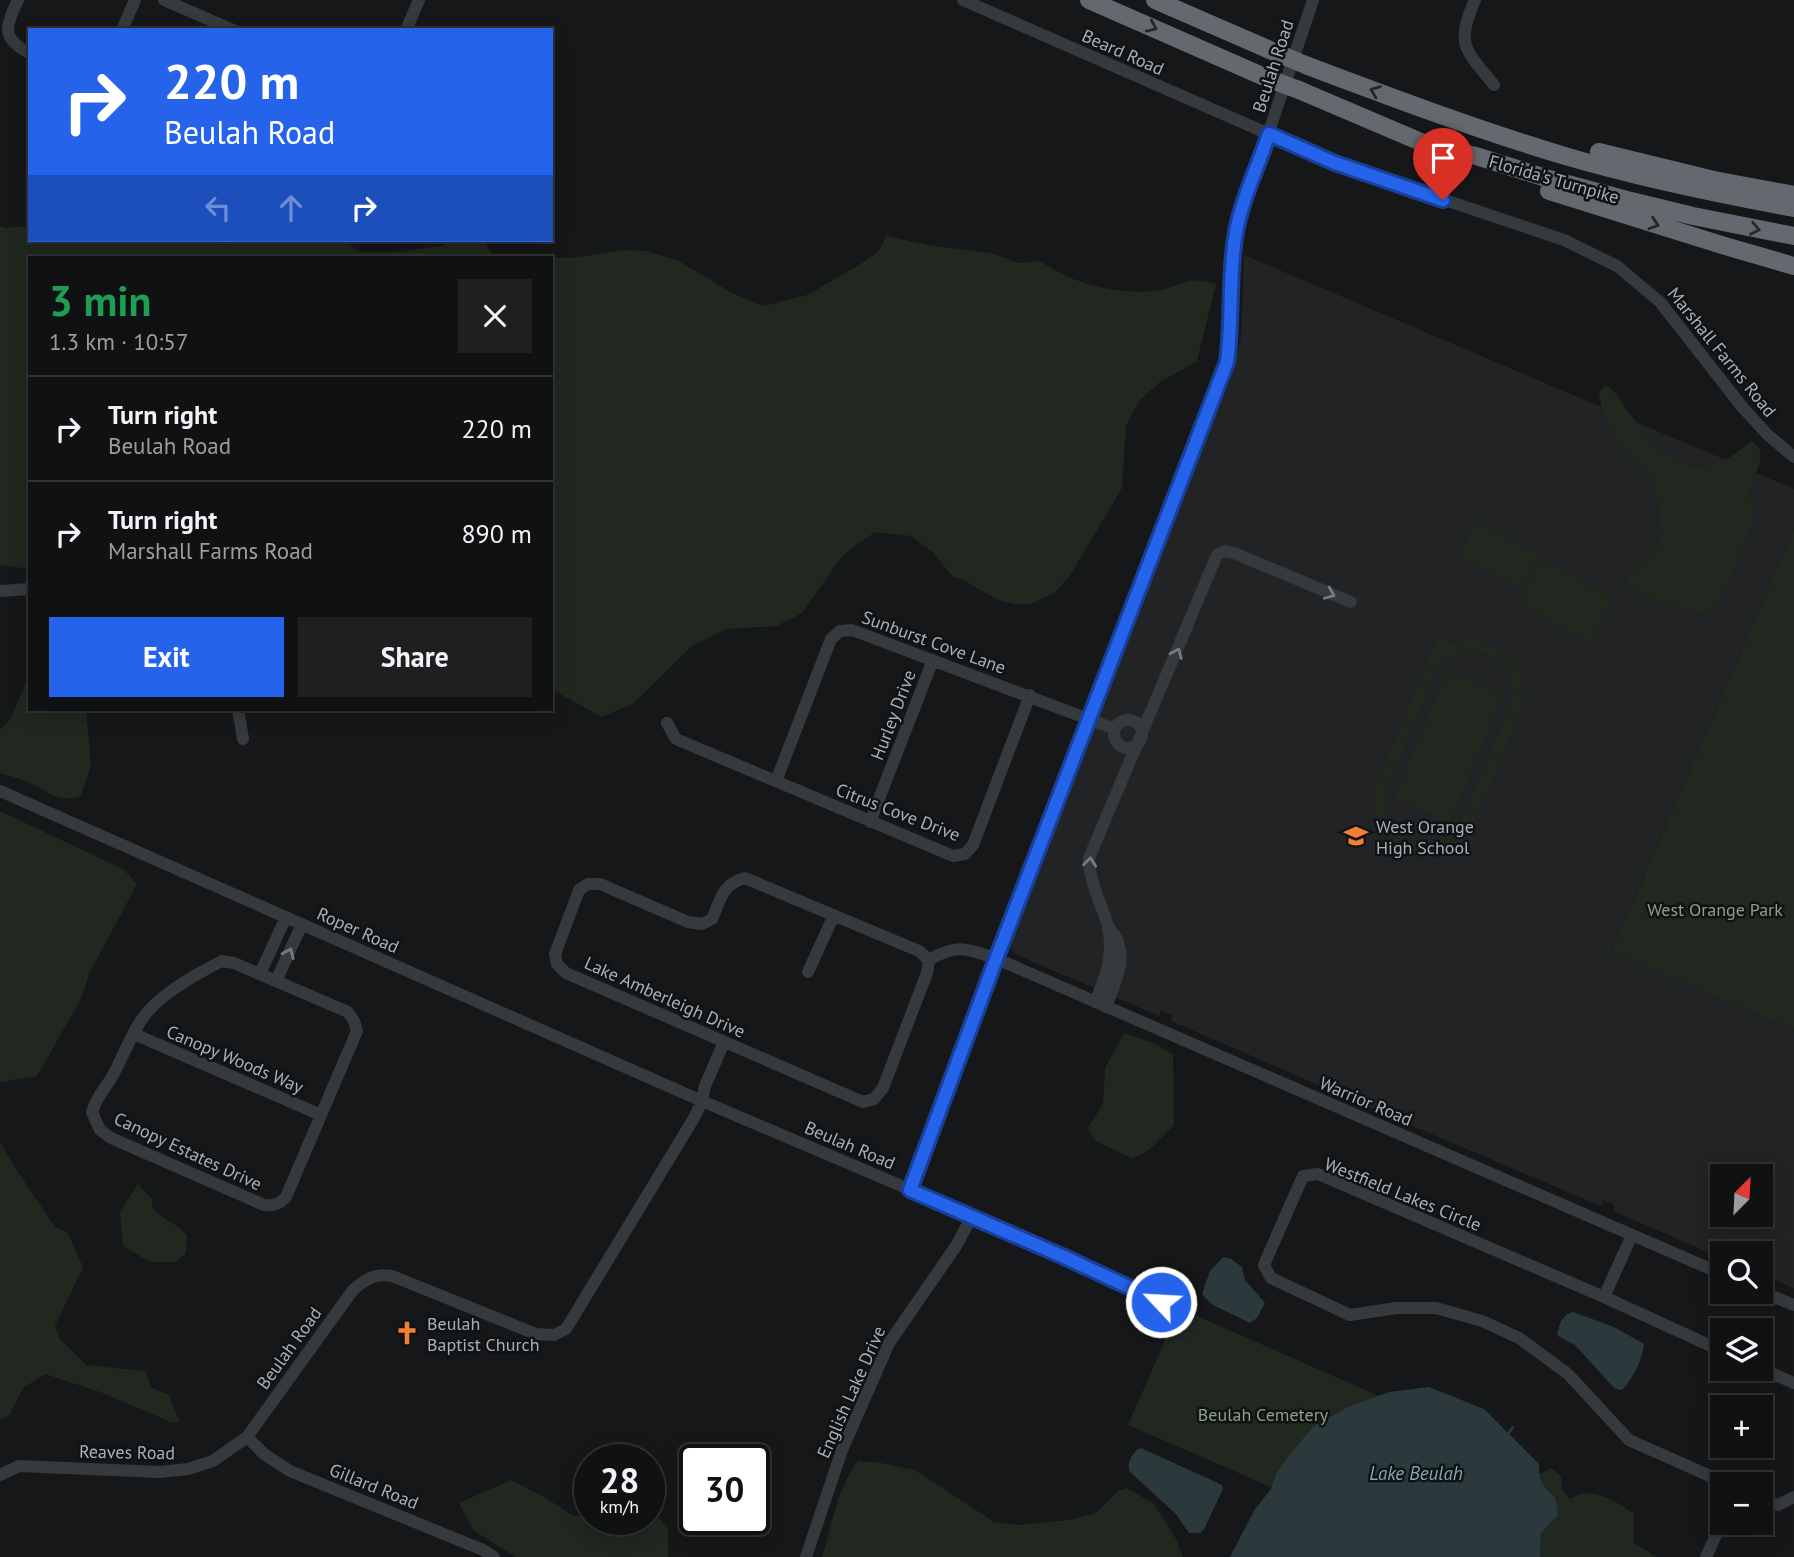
<!DOCTYPE html>
<html lang="en">
<head>
<meta charset="utf-8">
<style>
	body { margin:0; font-family:"PT Sans",sans-serif; background:#1e1f20; color:#f1f3f6; height:100vh; display:flex; flex-direction:column; font-size:26px; white-space:nowrap }
	* { box-sizing:border-box; margin:0 }
	p { font-size:23px; color:#9c9d9f }
	.icon { flex:none; width:38px; height:38px; fill:none; stroke:currentColor; stroke-width:2; stroke-linecap:round; stroke-linejoin:round }
	.map { position:relative; flex:1; overflow:hidden }
	.drawer { position:absolute; left:28px; top:256px; width:525px; height:455px; display:flex; flex-direction:column; background:#101112; border-radius:0px; box-shadow:0 4px 18px #0003,0 0 0 2px #303132 }
	.drawer>* { flex:none }
	.guide { position:absolute; left:28px; top:28px; width:525px; height:214px; border-radius:0px; box-shadow:0 4px 18px #0003,0 0 0 2px #303132; background:#2563eb; color:#fff; overflow:hidden }
	.needle { width:46px; rotate:24deg }
	.buttons { position:absolute; left:1710px; top:1164px; display:grid; gap:14px }
	.buttons a { display:grid; place-items:center; width:63px; height:63px; border-radius:0px; background:#101112; box-shadow:0 4px 18px #0003,0 0 0 2px #303132; font-size:35px }
	.speed { position:absolute; left:574px; top:1444px; display:flex; gap:14px; font-size:35px; font-weight:700; text-align:center }
	.speed>* { display:grid; place-content:center; width:91px; height:91px; border-radius:50%; background:#101112; box-shadow:0 4px 18px #0003,0 0 0 2px #303132; line-height:1 }
	.speed small { font-size:18px; font-weight:400 }
	.speed .limit { border:4px solid #111; border-radius:10px; background:#fff; color:#111 }
	.pin { position:absolute; display:grid; place-items:center; width:60px; height:60px; color:#fff; margin:-72px -30px; border-radius:50% 50% 50% 0; rotate:-45deg; box-shadow:0 0 7px #0007 }
	.pin .icon { rotate:45deg }
	.me { position:absolute; width:77px; margin:-38px; rotate:295deg; stroke-linejoin:round; filter:drop-shadow(0 0 5px #0008) }
	.turn { display:flex; align-items:center; gap:24px; height:147px; padding:0 21px; font-size:32px }
	.turn .icon { width:91px; height:91px; stroke-width:2.5 }
	.turn b { display:block; font-size:49px; line-height:60px }
	.lanes { display:flex; align-items:center; height:66px; padding:0 21px; background:#0003; justify-content:center; gap:35px; direction:ltr }
	.lanes .off { opacity:.35 }
	.round { display:grid; place-items:center; flex:none; width:74px; height:74px; border-radius:0px; background:#1e1f20 }
	.headline { display:flex; align-items:center; justify-content:space-between; height:119px; padding:0 21px }
	h1 { font-size:42px; font-weight:800; line-height:52px; color:#1e9e55 }
	.cta { display:flex; gap:14px; margin-top:auto; padding:14px 21px }
	.cta a { flex:1; height:80px; border-radius:0px; background:#2563eb; color:#fff; font-size:28px; font-weight:800; line-height:80px; text-align:center }
	.cta a+a { background:#1e1f20; color:#f1f3f6 }
	ul { padding:0; list-style:none }
	li { display:flex; align-items:center; gap:21px; height:105px; padding:0 21px; border-top:2px solid #303132 }
	li div { flex:1 }
	li b { display:block; font-size:26px }
	li em { font-style:normal }
	.map>svg:first-child { display:block }
	.built { fill:#222325; fill-rule:evenodd }
	.green { fill:#212820; fill-rule:evenodd }
	.water { fill:#2c393c }
	.lines { fill:none; stroke-linecap:round; stroke-linejoin:round }
	.stream { stroke:#2c393c; stroke-width:2.5 }
	.minor { stroke:#373a3d; stroke-width:12 }
	.highway { stroke:#63696e; stroke-width:18 }
	.highway-bridge { stroke:#63696e; stroke-width:18 }
	.oneway { stroke:#26282a }
	.oneway2 { stroke:#757b81 }
	.route-casing { stroke:#184099; stroke-width:18 }
	.route { stroke:#2563eb; stroke-width:12 }
	.labels { text-anchor:middle; dominant-baseline:central; stroke-width:5; stroke-linejoin:round; paint-order:stroke }
	.street-label { font-size:18px; fill:#a8b1b8; stroke:#111213 }
	.poi-label { font-size:18px; fill:#a8b1b8; stroke:#111213; text-anchor:start }
	.park-label { font-size:18px; fill:#87a37f; stroke:#111213 }
	.water-label { font-size:19px; font-style:italic; fill:#7fa9b3; stroke:#111213 }
</style>
</head>
<body>
<div class="map">
<svg width="1794" height="1557" viewBox="0 0 1794 1557">
	<rect width="100%" height="100%" fill="#161718"/>
	<path class="built" d="M1244 255 1794 489V528L1611 951 1794 1030V1288L1761 1274 1760 1253H1722V1258L1613 1211 1615 1205 1603 1200 1601 1206 1422 1130 1171 1021 1173 1016 1161 1011 1159 1016 1015 954 1010 947 1092 729 1231 377 1241 337ZM1722 1176H1760V1214H1722Z"/>
	<path class="green" d="M0 226 5 228 30 226V240H204L226 245 236 240H343L360 252H396L442 246 449 240H483L494 257H499H30V569L0 565Z
		M886 236 933 246 991 253 1019 263 1041 261C1070 284 1122 296 1159 290 1186 285 1185 275 1216 284L1197 361 1160 382 1138 402 1126 426 1122 488 1069 577 1053 594 1030 604H1013L996 599 963 580 953 577 933 552 911 536 875 532 843 555 802 613 777 626 727 629 693 645 634 703 602 717 551 689V257H538L573 258 624 250 646 251 679 261 730 292 763 306 807 295 859 265 879 251Z
		M1606 385C1618 393 1622 404 1631 415 1645 433 1672 467 1698 468 1716 469 1739 451 1752 441 1755 444 1759 447 1760 451 1764 460 1751 483 1748 493L1756 508 1749 534 1714 615C1685 608 1644 605 1625 581 1633 566 1654 557 1660 541 1664 531 1656 487 1650 478 1646 472 1640 468 1635 462 1618 443 1601 418 1599 392Z
		M1477 521 1540 556 1521 589 1459 555Z
		M1794 528V1030L1611 952Z
		M1542 559 1614 599 1590 642 1518 603Z
		M1439 634 1449 639 1447 645C1492 625 1535 665 1520 711 1508 739 1479 825 1459 842 1417 878 1361 833 1377 782ZM1469 650C1498 650 1517 672 1512 701L1460 824C1432 863 1378 839 1385 793L1437 669 1451 656Z
		M1447 671 1504 695 1450 822 1394 798Z
		M30 673V709H86L91 766 81 796C59 804 47 791 28 782 19 778 9 776 0 773V730L10 720Z
		M0 811 123 869 137 884 89 974 81 999 37 1076 0 1082Z
		M1124 1033 1156 1044 1173 1055 1174 1125 1149 1150 1133 1159 1096 1141 1087 1129 1103 1104 1105 1068Z
		M0 1142 16 1169 55 1227 68 1233 83 1267 55 1326 60 1339 86 1365 145 1371 152 1388 169 1395 179 1421 173 1423 100 1392 45 1374 23 1388 10 1414 0 1420Z
		M138 1184 152 1199V1207C162 1220 177 1223 187 1235L186 1253 176 1262H150L123 1246 120 1212Z
		M1179 1308 1413 1411 1363 1527 1128 1425Z
		M858 1461 881 1463 915 1470 994 1522 1019 1525 1068 1520 1096 1513 1118 1491 1127 1488 1154 1504 1175 1537 1183 1557H822C832 1525 837 1488 858 1461Z
		M1551 1468 1561 1476 1562 1490 1570 1499C1591 1485 1616 1501 1634 1514L1633 1542 1656 1557H1540L1544 1490 1538 1475Z
		M511 1480 546 1498 573 1516H590V1519L658 1517 668 1528V1557H516L473 1530 459 1503Z"/>
	<path class="water" d="M1223 1257 1231 1259 1242 1267 1245 1280 1265 1303 1257 1318 1250 1323 1211 1304 1202 1294 1210 1271Z
		M1573 1312 1614 1327 1644 1344C1642 1361 1633 1378 1622 1390L1615 1389 1575 1345 1558 1336 1557 1333 1561 1321 1567 1314Z
		M1429 1387 1484 1409 1539 1464C1538 1480 1543 1488 1555 1497L1558 1515 1541 1533 1540 1557H1230L1255 1509 1271 1489 1277 1472 1294 1449 1314 1426 1348 1407 1389 1392Z
		M1141 1448 1222 1485 1223 1489 1204 1529 1200 1533H1189L1176 1514 1130 1472C1126 1463 1132 1452 1141 1448Z"/>
	<g class="lines">
		<path class="stream" d="M1508 1434 1513 1427"/>
		<path class="minor" d="M18 0C6 26 0 39 30 53
			M164 0 233 30
			M963 0 1335 163 1564 240 1617 266 1660 302 1743 408 1768 435 1794 457
			M1475 0C1455 45 1465 49 1494 85
			M122 30 135 0
			M406 30 419 0
			M0 591 30 589
			M238 709 243 739
			M1114 734a14 14 0 1 1 28 0a14 14 0 1 1-28 0Z
			M667 723 676 739 953 856 965 854 973 845 1030 695
			M776 781 831 639 840 631 852 630 1115 729
			M0 791 702 1101 972 1216 1184 1313
			M870 822 933 660
			M745 878 919 951 929 960 927 973 883 1088 874 1099 863 1102 566 973 557 964 555 954 579 890 588 884H600L688 922 702 924 712 919C721 899 722 884 745 878Z
			M929 960C957 943 968 949 997 959L1722 1274
			M222 961 234 963 348 1012 354 1021 357 1031 286 1197C279 1204 275 1206 264 1205L111 1138 100 1130 92 1112C96 1097 106 1088 113 1075 125 1054 133 1027 150 1009 169 989 198 973 222 961Z
			M808 972 834 915
			M260 974 286 917
			M276 981 302 924
			M1095 1002C1106 977 1114 955 1108 927 1102 903 1089 884 1089 858L1217 555 1225 551 1234 553 1351 602
			M1106 1007C1116 980 1132 951 1108 927
			M134 1034 321 1115
			M910 1190 997 959 1227 362C1233 318 1230 274 1236 230L1313 0
			M1760 1291 1794 1305
			M1604 1297 1632 1235
			M1722 1351 1604 1297 1318 1174 1303 1176 1264 1265 1271 1278 1350 1315 1396 1308H1436L1482 1321 1519 1338 1568 1374 1629 1440 1728 1484
			M1760 1368 1794 1383
			M247 1437 264 1454 290 1471 483 1550 494 1557
			M0 1475 19 1466 159 1472 188 1469 213 1461 247 1437 353 1290C366 1279 374 1273 392 1276L536 1334 554 1335 566 1329 694 1118 702 1101 705 1086 724 1042
			M1760 1498 1778 1505 1794 1497
			M806 1557 842 1450 889 1343 956 1246 972 1216
			M1706 1557 1722 1522"/>
		<path class="highway" d="M1089 0 1269 79
			M1155 0 1277 53
			M1308 66C1393 98 1478 130 1565 156 1640 178 1717 194 1794 208
			M1299 90 1428 145 1476 156 1549 179 1627 200 1693 216 1794 236
			M1599 152 1714 180 1794 195
			M1549 191 1725 246 1794 266"/>
		<path class="highway-bridge" d="M1277 53 1308 66
			M1269 79 1299 90"/>
	</g>
	<defs><path id="oneway-chevron" d="M-2-3.5L2.5 0L-2 3.5" fill="none" stroke-width="1.6" stroke-linecap="round" stroke-linejoin="round" transform="scale(1.75)"/></defs>
	<g class="oneway">
		<use href="#oneway-chevron" transform="translate(1152 27) rotate(24)"/>
		<use href="#oneway-chevron" transform="translate(1375 91) rotate(-159)"/>
		<use href="#oneway-chevron" transform="translate(1654 224) rotate(18)"/>
		<use href="#oneway-chevron" transform="translate(1755 229) rotate(11)"/>
	</g>
	<g class="oneway2">
		<use href="#oneway-chevron" transform="translate(1330 594) rotate(23)"/>
		<use href="#oneway-chevron" transform="translate(1177 653) rotate(-67)"/>
		<use href="#oneway-chevron" transform="translate(1090 862) rotate(-83)"/>
		<use href="#oneway-chevron" transform="translate(289 953) rotate(-66)"/>
	</g>
	<g class="lines">
		<g class="route-casing">
			<path id="route" d="M1161 1302 1062 1256 910 1190 996 959 1227 362C1233 319 1228 275 1236 232 1242 199 1258 166 1269 134L1335 163 1443 200"/>
		</g>
		<use href="#route" class="route"/>
	</g>
	<defs>
		<g id="school-bare" transform="scale(1.89)"><path d="M0-5L7-2L0 1L-7-2ZM-4 1L0 2.5L4 1V4Q0 6-4 4Z" fill="#f27f34" stroke="#111213" stroke-width="2.5" paint-order="stroke"/></g>
		<g id="church-bare" transform="scale(1.89)"><path d="M-1.2-6h2.4v3.5h3.3v2.4h-3.3V6h-2.4V-.1h-3.3v-2.4h3.3Z" fill="#f27f34" stroke="#111213" stroke-width="2.5" paint-order="stroke"/></g>
	</defs>
	<g fill-rule="evenodd">
		<use href="#school-bare" x="1356" y="836"/>
		<use href="#church-bare" x="407" y="1333"/>
	</g>
	<g class="labels">
		<g class="street-label">
			<text transform="translate(1123 52) rotate(24)">Beard Road</text>
			<text transform="translate(1273 66) rotate(-72)">Beulah Road</text>
			<text transform="translate(1554 179) rotate(16)">Florida's Turnpike</text>
			<text transform="translate(1722 352) rotate(51)">Marshall Farms Road</text>
			<text transform="translate(934 642) rotate(20)">Sunburst Cove Lane</text>
			<text transform="translate(893 715) rotate(-69)">Hurley Drive</text>
			<text transform="translate(898 812) rotate(21)">Citrus Cove Drive</text>
			<text transform="translate(358 930) rotate(24)">Roper Road</text>
			<text transform="translate(665 997) rotate(24)">Lake Amberleigh Drive</text>
			<text transform="translate(235 1059) rotate(23)">Canopy Woods Way</text>
			<text transform="translate(1366 1101) rotate(23)">Warrior Road</text>
			<text transform="translate(850 1145) rotate(23)">Beulah Road</text>
			<text transform="translate(188 1151) rotate(25)">Canopy Estates Drive</text>
			<text transform="translate(1403 1194) rotate(22)">Westfield Lakes Circle</text>
			<text transform="translate(289 1348) rotate(-54)">Beulah Road</text>
			<text transform="translate(851 1392) rotate(-66)">English Lake Drive</text>
			<text transform="translate(127 1452) rotate(1)">Reaves Road</text>
			<text transform="translate(374 1486) rotate(22)">Gillard Road</text>
		</g>
		<g class="poi-label">
			<text x="1376" y="826">West Orange<tspan x="1376" dy="21">High School</tspan></text>
			<text x="427" y="1323">Beulah<tspan x="427" dy="21">Baptist Church</tspan></text>
		</g>
		<g class="park-label">
			<text x="1715" y="909">West Orange Park</text>
			<text x="1263" y="1414">Beulah Cemetery</text>
		</g>
		<g class="water-label">
			<text x="1416" y="1473">Lake Beulah</text>
		</g>
	</g>
</svg>
<div class="buttons">
<a><svg class="needle" viewBox="-14 -14 28 28"><path d="M0-13l5 13h-10z" fill="#e53935"/><path d="M0 13l5-13h-10z" fill="#9c9d9f"/></svg></a>
<a><svg class="icon" aria-label="search" viewBox="0 0 24 24"><circle cx="10" cy="10" r="6"/><path d="M15 15l6 6"/></svg></a>
<a><svg class="icon" aria-label="layers" viewBox="0 0 24 24"><path d="M12 4l9 5-9 5-9-5zM3 14l9 5 9-5"/></svg></a>
<a>+</a>
<a>−</a>
</div>
<div class="speed"><div>28<small>km/h</small></div><div class="limit">30</div></div>
<div class="pin" style="left:1443px;top:200px;background:#d93025"><svg class="icon" aria-label="arrive" viewBox="0 0 24 24"><path d="M6 21V4h12l-3 4 3 4H6"/></svg></div>
<svg class="me" style="left:1161px;top:1302px" viewBox="-20 -20 40 40"><circle r="17" fill="#2563eb" stroke="#fff" stroke-width="3"/><path d="M0-11L8 9 0 5-8 9z" fill="#fff"/></svg>
<div class="guide">
<div class="turn"><svg class="icon" aria-label="right" viewBox="0 0 24 24"><path d="M7 20v-9h11M14 6l5 5-5 5"/></svg><div><b>220 m</b>Beulah Road</div></div>
<div class="lanes"><svg class="icon off" aria-label="left" viewBox="0 0 24 24"><path d="M17 20v-9H6M10 6l-5 5 5 5"/></svg><svg class="icon off" aria-label="ahead" viewBox="0 0 24 24"><path d="M12 20V5M6 11l6-6 6 6"/></svg><svg class="icon" aria-label="right" viewBox="0 0 24 24"><path d="M7 20v-9h11M14 6l5 5-5 5"/></svg></div>
</div>
<section class="drawer">
<div class="headline"><div><h1>3 min</h1><p>1.3 km · 10:57</p></div><a class="round"><svg class="icon" aria-label="close" viewBox="0 0 24 24"><path d="M6 6l12 12M18 6L6 18"/></svg></a></div>
<ul>
<li><svg class="icon" aria-label="right" viewBox="0 0 24 24"><path d="M7 20v-9h11M14 6l5 5-5 5"/></svg><div><b>Turn right</b><p>Beulah Road</p></div><em>220 m</em></li>
<li><svg class="icon" aria-label="right" viewBox="0 0 24 24"><path d="M7 20v-9h11M14 6l5 5-5 5"/></svg><div><b>Turn right</b><p>Marshall Farms Road</p></div><em>890 m</em></li>
</ul>
<div class="cta"><a>Exit</a><a>Share</a></div>
</section>
</div>
</body>
</html>
